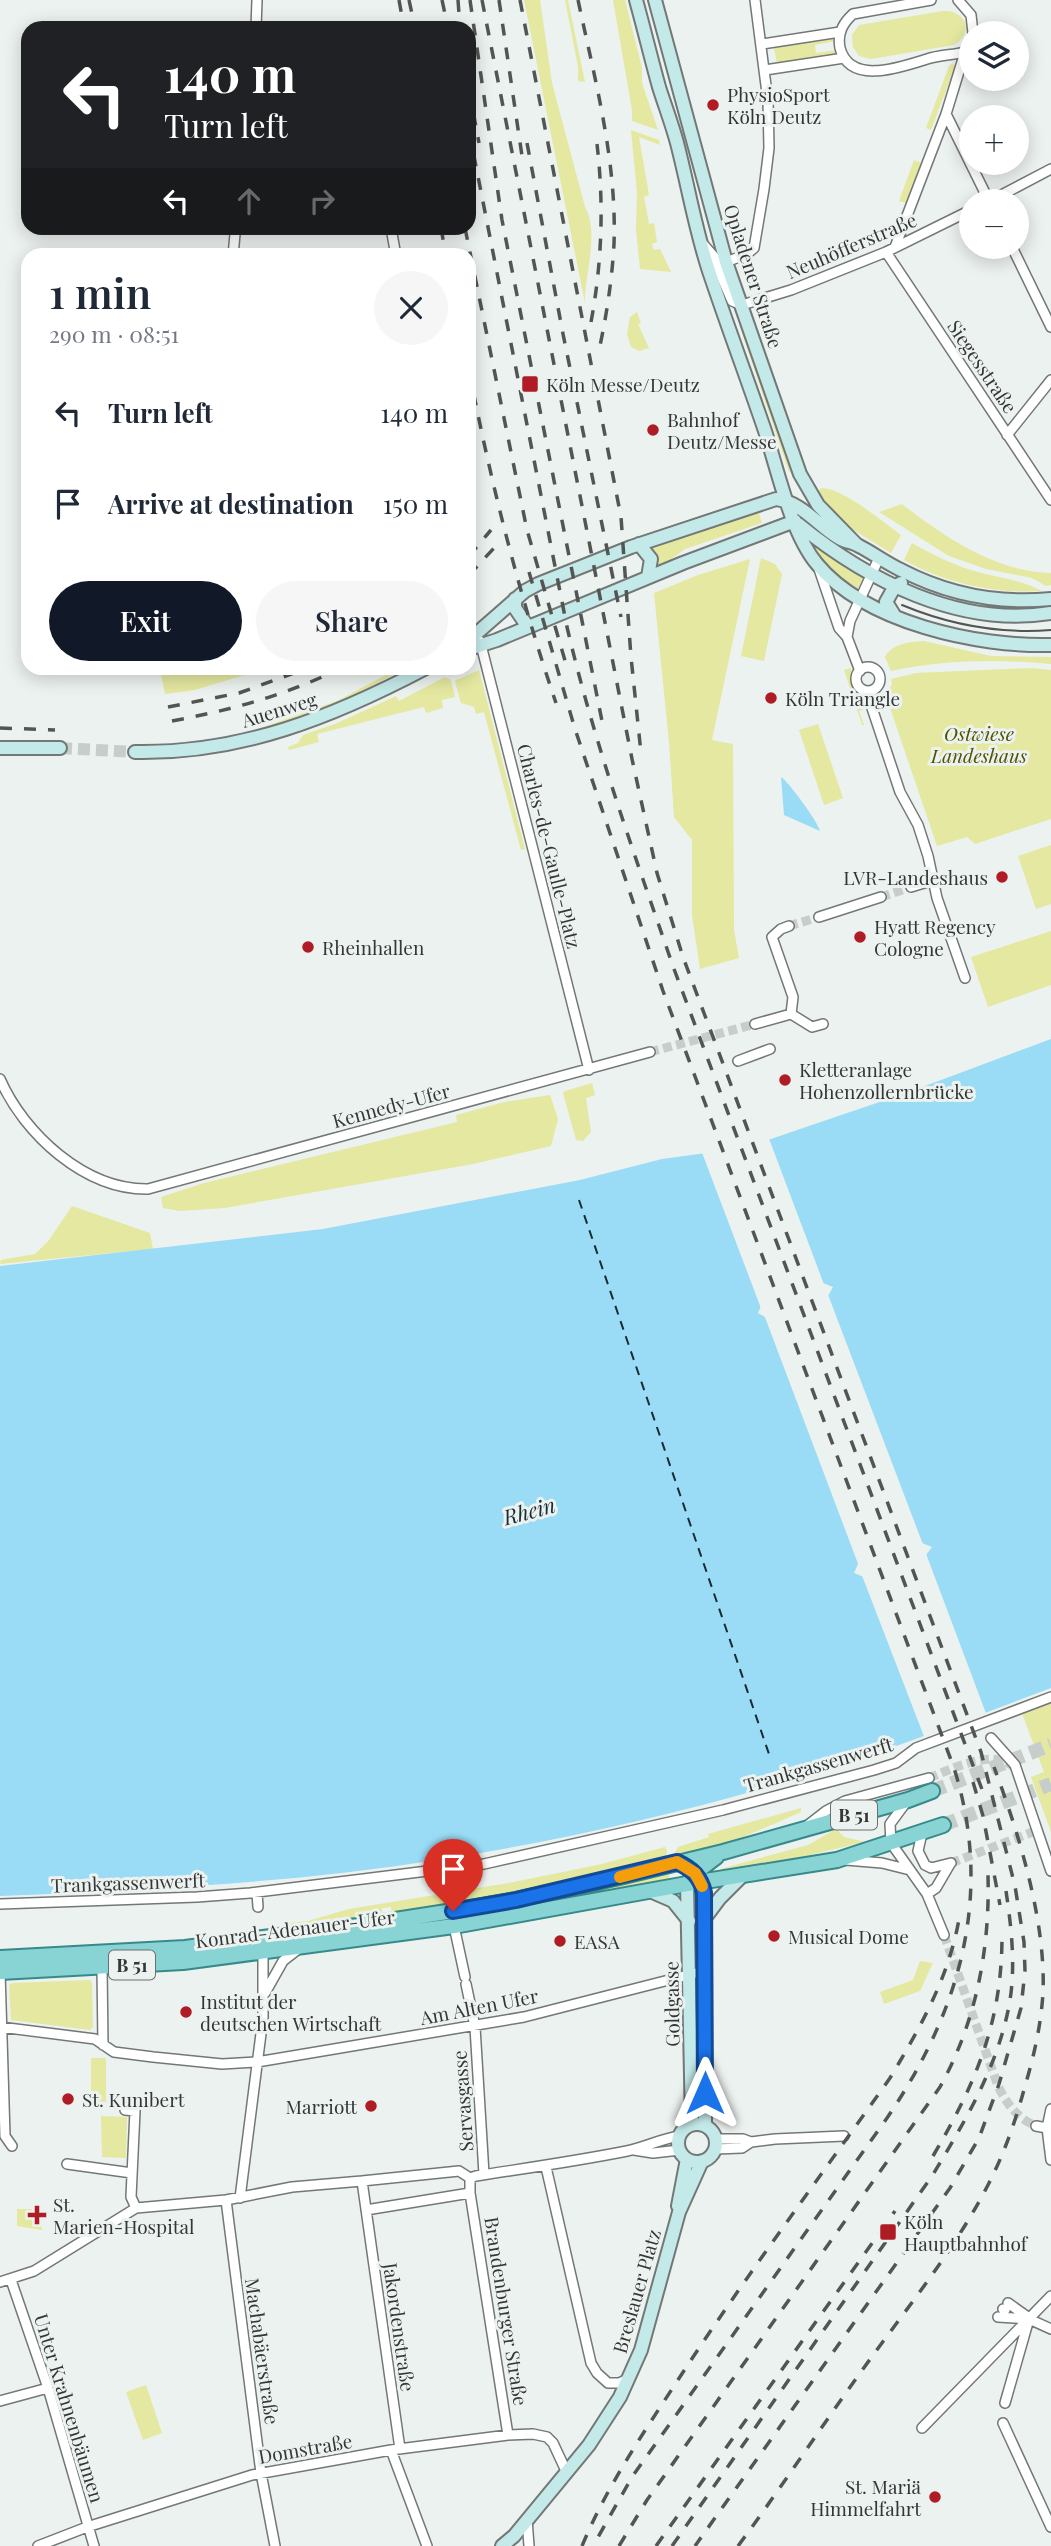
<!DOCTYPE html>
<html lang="en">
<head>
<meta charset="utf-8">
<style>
	body { margin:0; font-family:"Playfair Display",serif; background:#f6f6f7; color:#1f2937; height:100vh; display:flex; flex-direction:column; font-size:26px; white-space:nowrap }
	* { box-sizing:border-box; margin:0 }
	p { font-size:23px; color:#747a83 }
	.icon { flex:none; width:38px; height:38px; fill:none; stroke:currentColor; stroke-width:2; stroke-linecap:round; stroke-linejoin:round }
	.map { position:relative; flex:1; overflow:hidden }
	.details { position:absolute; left:21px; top:248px; width:455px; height:427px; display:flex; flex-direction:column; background:#fff; border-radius:21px; box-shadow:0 4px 18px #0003 }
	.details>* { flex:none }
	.top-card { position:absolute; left:21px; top:21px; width:455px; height:214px; border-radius:21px; box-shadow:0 4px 18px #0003; background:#202124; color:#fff; overflow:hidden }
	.fabs { position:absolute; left:959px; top:21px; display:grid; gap:14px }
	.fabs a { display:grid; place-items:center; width:70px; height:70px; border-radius:50%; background:#fff; box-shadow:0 4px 18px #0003; font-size:35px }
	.pin { position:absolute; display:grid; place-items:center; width:60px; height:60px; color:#fff; margin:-72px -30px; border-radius:50% 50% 50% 0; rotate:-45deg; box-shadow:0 0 7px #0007 }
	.pin .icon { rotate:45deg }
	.me { position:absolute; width:77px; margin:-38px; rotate:0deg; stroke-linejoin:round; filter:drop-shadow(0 0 5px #0008) }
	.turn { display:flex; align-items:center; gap:24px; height:147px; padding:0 28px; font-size:32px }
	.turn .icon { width:91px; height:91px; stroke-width:2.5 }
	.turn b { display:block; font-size:49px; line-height:60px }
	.lanes { display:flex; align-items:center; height:66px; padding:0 28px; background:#0003; justify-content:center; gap:35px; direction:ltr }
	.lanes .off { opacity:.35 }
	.round { display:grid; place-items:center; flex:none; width:74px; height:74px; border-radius:37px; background:#f6f6f7 }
	.summary { display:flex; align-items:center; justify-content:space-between; height:119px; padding:0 28px }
	h1 { font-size:42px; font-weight:600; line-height:52px }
	.cta { display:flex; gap:14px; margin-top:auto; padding:14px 28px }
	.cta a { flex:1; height:80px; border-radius:42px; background:#111827; color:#fff; font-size:28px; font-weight:600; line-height:80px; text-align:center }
	.cta a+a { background:#f6f6f7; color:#1f2937 }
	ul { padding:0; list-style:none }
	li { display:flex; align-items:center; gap:21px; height:91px; padding:0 28px }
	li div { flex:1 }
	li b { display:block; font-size:26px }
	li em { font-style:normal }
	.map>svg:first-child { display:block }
	.green { fill:#e4e8a0 }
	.water { fill:#9adbf5; fill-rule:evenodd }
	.pier { fill:#ecf2ef }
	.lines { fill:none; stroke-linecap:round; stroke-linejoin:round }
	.ferry { stroke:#172c35; stroke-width:2; stroke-dasharray:9 7; stroke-linecap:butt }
	.street-tunnel { stroke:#c7cdca; stroke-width:9; stroke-dasharray:9 4.5; stroke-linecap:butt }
	.secondary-tunnel { stroke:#c7cdca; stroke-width:12; stroke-dasharray:12 6; stroke-linecap:butt }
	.primary-tunnel { stroke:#c7cdca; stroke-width:14; stroke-dasharray:14 7; stroke-linecap:butt }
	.street-casing { stroke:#737876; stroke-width:12 }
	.secondary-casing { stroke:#737876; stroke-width:16 }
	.primary-casing { stroke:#38898a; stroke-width:18 }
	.street { stroke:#fff; stroke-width:9 }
	.secondary { stroke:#c4e9e9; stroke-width:12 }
	.primary { stroke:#88d3d4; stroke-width:14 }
	.tram { stroke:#535554; stroke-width:2 }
	.rail { stroke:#535554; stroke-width:3.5; stroke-dasharray:12 12; stroke-linecap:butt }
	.route-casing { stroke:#114b97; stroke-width:18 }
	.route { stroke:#1a73e8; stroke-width:12 }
	.slow { stroke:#f59e0b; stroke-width:12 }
	.poi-dot { fill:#af1c25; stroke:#ecf2ef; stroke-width:2.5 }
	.labels { text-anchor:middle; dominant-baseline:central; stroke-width:6; stroke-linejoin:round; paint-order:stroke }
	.shield { fill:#ecf2ef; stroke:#6c6f6e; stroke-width:2 }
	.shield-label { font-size:18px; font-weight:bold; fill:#353736 }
	.poi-label { font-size:19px; fill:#353736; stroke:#ecf2ef; text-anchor:start }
	.street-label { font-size:19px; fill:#353736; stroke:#ecf2ef }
	.park-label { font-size:19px; font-style:italic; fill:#515200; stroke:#ecf2ef }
	.water-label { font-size:21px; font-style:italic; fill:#172c35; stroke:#ecf2ef }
</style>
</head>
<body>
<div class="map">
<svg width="1051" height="2546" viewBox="0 0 1051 2546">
	<rect width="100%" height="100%" fill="#ecf2ef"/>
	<path class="green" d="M524 0H540L552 83 585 207C600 234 584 275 585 303Z
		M565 0H568L585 82 578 81V67Z
		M613 0H625L642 68V83L658 130 632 121V110Z
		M943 11C966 10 975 32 954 45L871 59 859 56 853 47 852 35 859 25Z
		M831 38 835 41 815 45 816 53 837 50 835 54 777 64 774 48Z
		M953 63 955 67 931 130 926 128 949 66Z
		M631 130 659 140 660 145 639 137 649 195 644 197 649 224 654 223 657 242 652 244 654 250 660 249 671 272 640 269 636 230 637 193Z
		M914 160 921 163 906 203 899 201Z
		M637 312 641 323 638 324 649 348 639 351 631 347 627 334 630 317Z
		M747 332 794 470 789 472 742 333Z
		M821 488C844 488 881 521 901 535L891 553 847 526 816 494Z
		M902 504C944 537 996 572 1051 573V585L1046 586 1032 578 986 569 949 556 879 512Z
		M758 510 762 523 685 549 663 565 654 568 648 548Z
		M809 539 834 559 865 575 857 590C838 577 815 561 809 539Z
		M912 543C933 555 955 566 978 572 999 578 1023 580 1042 591 994 594 945 583 904 560Z
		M761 558 775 564 782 574 764 661 741 656Z
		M750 559 712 740 733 744 734 930 739 958 700 969 692 915V840L674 817 669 742 654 593 698 575Z
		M924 641 991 656 1051 657V664C999 659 942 660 891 671L885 657C893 643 909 642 924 641Z
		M171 668H264V669L195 690 165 694 161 674Z
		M851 668 853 684 861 696 864 709 859 711 864 725H862L844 670Z
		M1031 668 1051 670V819L975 844 967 837 937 846 886 696 892 684 891 679 916 673Z
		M397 669 402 670 335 706 258 732V729L337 701Z
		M479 670 525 849 521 850 484 712 476 714 474 707 461 703 455 682 456 680Z
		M445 677 451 680 455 697 442 700 443 708 426 713 424 707 317 734 319 742 289 750 288 747 298 743 303 735 335 724 396 696 399 701Z
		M818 724 843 798 824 805 799 730Z
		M1051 845V904L1036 909 1018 856Z
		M1051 931V985L988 1007 971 957Z
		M592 1083 595 1095 586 1098 591 1132 583 1141 576 1140 563 1093 565 1091Z
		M550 1095 558 1119 551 1146 473 1164 225 1208 180 1211 163 1208 161 1197 204 1183 457 1122 456 1115 504 1102Z
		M72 1206 150 1233 153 1249 0 1264 1 1260 35 1254 49 1240Z
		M1051 1697V1832L1031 1777 1044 1772 1020 1708Z
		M801 1808V1812L734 1841 672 1858 678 1847 709 1837 708 1834Z
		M836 1829 844 1837 865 1842 801 1857 721 1871 720 1869 808 1845Z
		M665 1847 667 1851 665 1859 532 1891 392 1916 391 1907 382 1908 383 1917 299 1928 289 1923 308 1921 349 1909 509 1883 602 1864Z
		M668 1871 670 1881 428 1925 415 1924 480 1913Z
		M920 1961 933 1963 920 1991 884 2004 880 1992 913 1980Z
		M90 1980 92 1983 93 2027 90 2030 11 2020 9 1985 12 1983Z
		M91 2058H106V2102H91Z
		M101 2116 127 2117 126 2158 102 2157Z
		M17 2209H40L42 2230 17 2226Z
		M146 2385 162 2433 143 2440 126 2392Z"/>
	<path class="water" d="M781 777C788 781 818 822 820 831L784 815Z
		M1051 1039V1688C1000 1707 950 1727 899 1745 750 1797 593 1836 437 1860 292 1883 146 1890 0 1896V1266L323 1229 580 1180 662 1159 744 1148 909 1092ZM823 1283 833 1287 828 1296 765 1317 758 1313 761 1306ZM922 1543 932 1547 926 1555 864 1577 854 1573 858 1564Z"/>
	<path class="pier" d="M768 1136 825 1287 763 1309 762 1311 701 1150 743 1145Z
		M827 1292 924 1547 860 1569 763 1312 765 1313Z
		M925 1551 987 1716 925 1739 861 1573Z"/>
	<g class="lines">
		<path class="ferry" d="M579 1200 769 1754"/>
		<path class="street-tunnel" d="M881 897 911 887
			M789 926 819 917
			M650 1052 755 1024
			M929 1778C952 1769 992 1748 1014 1767
			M951 1863 1038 1830
			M944 1935 998 2086C1007 2104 1017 2118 1036 2126"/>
		<path class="secondary-tunnel" d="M60 748 135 752"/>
		<path class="primary-tunnel" d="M932 1791 1051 1745
			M943 1825 1051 1784"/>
		<g class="street-casing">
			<path id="street" d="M931 0 853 14C843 23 837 33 840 48 850 86 901 67 927 59 939 55 953 55 965 52
				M958 0 971 15 973 33
				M256 28 257 0
				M762 44 840 32
				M765 70 844 58
				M946 114 989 201
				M990 201 1051 169
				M391 228 396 256
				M703 244 718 261 726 262 747 254 754 248 764 189 769 148 768 101 755 0
				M895 247 946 114 965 52 971 41
				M1012 247 1051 327
				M886 252 1051 500
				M712 255 732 301 742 305 791 290 886 252 971 210
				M233 256 235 234
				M1007 435 1051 380
				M469 481 470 480
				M818 566 839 628 847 637 860 671
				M847 637 850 621 879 558
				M480 641 589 1070
				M856 679a12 12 0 1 1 24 0a12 12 0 1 1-24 0Z
				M868 691 872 708 900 792 918 825 928 856 937 898 965 978
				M911 887 934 880
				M819 917 881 897
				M789 926 781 929 772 937 793 997 791 1014
				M791 1014 812 1027 823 1024
				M755 1024 791 1014
				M738 1061 770 1049
				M0 1079C24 1134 85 1190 148 1189L650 1052
				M991 1738 1015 1765 1051 1871
				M907 1801 890 1824 891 1843 927 1894 944 1935
				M808 1825 826 1811 845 1801 929 1778
				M922 1833 918 1851 925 1865 931 1868 951 1863
				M846 1860 882 1863 910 1870
				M257 1893 258 1907
				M927 1894 936 1888 950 1864
				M0 1904 197 1897 250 1893 484 1864 723 1810 874 1770 896 1763 916 1748 1051 1697
				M454 1926 465 1977
				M102 1967 103 2045
				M0 1972 5 2136
				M466 1984 475 2027 484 2174
				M265 1993 283 1961 301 1947
				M0 2027 95 2039 114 2052 153 2057 222 2064 257 2062 524 2017 704 1971
				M1051 2109 1047 2128 1051 2160
				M125 2110 135 2111 131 2197 136 2208
				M1036 2126 1047 2128
				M5 2136 12 2146
				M716 2139H743L751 2142
				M715 2149 742 2148 751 2142 775 2139 844 2136
				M634 2150 653 2153 680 2150
				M67 2164 132 2173
				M546 2167 591 2363 597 2373 608 2383H619L628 2379
				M362 2181 459 2171 470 2178
				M470 2193 508 2435
				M240 2198 263 2018V1949
				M226 2200 261 2473 275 2546
				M366 2210 470 2193V2178L476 2176C527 2168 577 2161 627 2151 645 2147 661 2139 679 2136
				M11 2280 48 2388 94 2546
				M0 2282 34 2271 136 2208 226 2200 292 2187 362 2181 400 2449
				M1008 2303 1029 2318
				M1003 2309 1005 2310 1004 2309
				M998 2317 1029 2319
				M0 2401 48 2388
				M1005 2403 1029 2319 1051 2329
				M1003 2423 1051 2527
				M922 2428 1051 2296
				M391 2450 427 2546
				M527 2519 529 2546
				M38 2546 87 2527 252 2475 391 2450 508 2435 533 2434 547 2437 553 2443 567 2473"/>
		</g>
		<g class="secondary-casing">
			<path id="secondary" d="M636 0C644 29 651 58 659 87 665 106 672 124 677 143 688 185 695 229 709 271 727 325 747 378 765 431 778 471 791 533 817 564 866 623 978 647 1051 645
				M655 0 726 262 800 474 818 505 856 544
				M798 524C867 580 959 628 1051 613
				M639 544 651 559 648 577
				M515 599V608L528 627
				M894 615 886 602 895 586 901 583
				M469 640 525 591 538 584 631 547 776 499C802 502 818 526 839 538 845 542 853 542 859 546 873 553 886 563 901 570 947 594 999 604 1051 599
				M469 649 497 640 683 563 795 521
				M0 748H60
				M135 752C241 754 333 717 426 668
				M702 1881 705 1903V2125
				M687 1884 692 2124
				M650 1891 673 1901 689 1921
				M705 1918 720 1898 744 1874
				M678 2143a19 19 0 1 1 38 0a19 19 0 1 1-38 0Z
				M678 2206 687 2159
				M502 2546 514 2536 589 2445 620 2397 641 2350 679 2212 702 2161"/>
		</g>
		<g class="primary-casing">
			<path id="primary" d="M687 1884 695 1873 716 1857
				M0 1958 185 1948 357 1926 453 1911 516 1900 624 1876 723 1852 908 1800 932 1791
				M0 1972 183 1962 454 1926 687 1884 837 1860 943 1825"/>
		</g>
		<use href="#street" class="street"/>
		<use href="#secondary" class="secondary"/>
		<use href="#primary" class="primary"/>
		<path class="tram" d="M902 605C950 625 999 634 1051 630"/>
		<path class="rail" d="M399 0 404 28
			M409 0 415 28
			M442 0 448 28
			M458 0 460 28
			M470 0 502 220 602 721
			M482 0 632 759 657 873 683 957 981 1752 1015 1886 1024 1942 1025 1971 1021 2008 999 2084 979 2138 950 2188 695 2546
			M499 0 522 156
			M520 0 621 517 631 657 641 753
			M578 0C595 80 617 161 614 244 612 281 606 319 598 355
			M469 90 479 143
			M469 131 567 627C594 743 635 856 674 969L983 1792
			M527 143 563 334 621 617
			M441 228 446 256
			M465 228 527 530 566 664
			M591 322C602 263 604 204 597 144
			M469 370C491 484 519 594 556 703
			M469 556 491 530
			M529 572 575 729 663 991 954 1768C994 1895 960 2011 887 2118L632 2477 593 2546
			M469 575 495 547
			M168 707 239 693 308 668
			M172 721C231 710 287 695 341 668
			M0 728 55 730
			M973 1782 983 1816 1000 1905
			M933 2156C976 2083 1002 2022 1002 1936
			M582 2546C609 2481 649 2425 687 2366 752 2268 822 2174 890 2078 920 2028 949 1977 959 1919
			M619 2546 647 2500 940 2087C976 2022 990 1950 988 1875
			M656 2546 895 2211
			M672 2546 932 2176C966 2120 1002 2060 1011 1993 1015 1959 1011 1925 1006 1891
			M738 2546C781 2488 821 2427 863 2369 906 2309 954 2251 988 2185 1004 2154 1016 2120 1025 2086 1034 2056 1041 2025 1043 1993 1046 1921 1019 1834 994 1767"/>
	</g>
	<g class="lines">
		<g class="route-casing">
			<path id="route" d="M453 1911 516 1900 677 1862C692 1869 701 1877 704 1893L705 2093"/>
		</g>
		<use href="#route" class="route"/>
		<path class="slow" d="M620 1877 677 1862 695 1873 702 1886"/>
	</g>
	<g class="poi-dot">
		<circle cx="713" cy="105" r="7"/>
		<rect x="521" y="375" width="18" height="18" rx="3.5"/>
		<circle cx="653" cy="430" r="7"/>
		<circle cx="771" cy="698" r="7"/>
		<circle cx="1002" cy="877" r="7"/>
		<circle cx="860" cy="937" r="7"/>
		<circle cx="308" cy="947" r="7"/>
		<circle cx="785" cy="1080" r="7"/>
		<circle cx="774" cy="1936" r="7"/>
		<circle cx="560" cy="1941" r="7"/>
		<circle cx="186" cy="2012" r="7"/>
		<circle cx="68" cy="2099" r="7"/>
		<circle cx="371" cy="2106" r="7"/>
		<path d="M33.5 2204.5h7v7h7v7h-7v7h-7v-7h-7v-7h7z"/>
		<rect x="879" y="2223" width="18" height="18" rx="3.5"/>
		<circle cx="935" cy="2497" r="7"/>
	</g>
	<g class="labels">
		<g class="shield">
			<rect x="831" y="1800.5" width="46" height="29" rx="5"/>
			<rect x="109" y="1950.5" width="46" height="29" rx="5"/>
		</g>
		<g class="shield-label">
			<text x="854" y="1815">B 51</text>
			<text x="132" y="1965">B 51</text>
		</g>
		<g class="poi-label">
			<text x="727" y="94">PhysioSport<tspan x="727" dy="22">Köln Deutz</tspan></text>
			<text x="546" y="384">Köln Messe/Deutz</text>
			<text x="667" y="419">Bahnhof<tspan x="667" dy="22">Deutz/Messe</tspan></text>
			<text x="785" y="698">Köln Triangle</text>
			<text x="988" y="877" text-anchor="end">LVR-Landeshaus</text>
			<text x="874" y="926">Hyatt Regency<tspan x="874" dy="22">Cologne</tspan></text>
			<text x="322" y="947">Rheinhallen</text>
			<text x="799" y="1069">Kletteranlage<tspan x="799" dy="22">Hohenzollernbrücke</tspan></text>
			<text x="788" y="1936">Musical Dome</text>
			<text x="574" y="1941">EASA</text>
			<text x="200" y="2001">Institut der<tspan x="200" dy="22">deutschen Wirtschaft</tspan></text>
			<text x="82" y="2099">St. Kunibert</text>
			<text x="357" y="2106" text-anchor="end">Marriott</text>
			<text x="53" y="2204">St.<tspan x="53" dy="22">Marien-Hospital</tspan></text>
			<text x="904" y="2221">Köln<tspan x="904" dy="22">Hauptbahnhof</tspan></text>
			<text x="921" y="2486" text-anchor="end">St. Mariä<tspan x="921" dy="22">Himmelfahrt</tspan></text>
		</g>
		<g class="street-label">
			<text transform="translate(851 245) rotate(-23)">Neuhöfferstraße</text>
			<text transform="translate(754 276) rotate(72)">Opladener Straße</text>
			<text transform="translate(983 366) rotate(56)">Siegesstraße</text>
			<text transform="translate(279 709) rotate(-17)">Auenweg</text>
			<text transform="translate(550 846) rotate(76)">Charles-de-Gaulle-Platz</text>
			<text transform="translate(391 1105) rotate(-15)">Kennedy-Ufer</text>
			<text transform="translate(818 1764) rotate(-16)">Trankgassenwerft</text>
			<text transform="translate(128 1882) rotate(-2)">Trankgassenwerft</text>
			<text transform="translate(295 1928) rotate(-7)">Konrad-Adenauer-Ufer</text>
			<text transform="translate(671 2004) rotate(-91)">Goldgasse</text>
			<text transform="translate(479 2006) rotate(-11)">Am Alten Ufer</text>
			<text transform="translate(462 2101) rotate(-94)">Servasgasse</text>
			<text transform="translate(636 2291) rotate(-74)">Breslauer Platz</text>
			<text transform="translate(507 2311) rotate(81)">Brandenburger Straße</text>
			<text transform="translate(400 2327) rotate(82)">Jakordenstraße</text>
			<text transform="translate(263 2351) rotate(82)">Machabäerstraße</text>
			<text transform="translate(70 2408) rotate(73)">Unter Krahnenbäumen</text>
			<text transform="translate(305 2448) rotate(-10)">Domstraße</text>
		</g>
		<g class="park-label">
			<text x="979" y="733">Ostwiese<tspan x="979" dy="22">Landeshaus</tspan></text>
		</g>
		<g class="water-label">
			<text transform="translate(529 1510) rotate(-15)">Rhein</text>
		</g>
	</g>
</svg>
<div class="fabs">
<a><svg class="icon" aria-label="layers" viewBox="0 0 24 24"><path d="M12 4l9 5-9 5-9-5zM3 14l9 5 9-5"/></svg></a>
<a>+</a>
<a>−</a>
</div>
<div class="pin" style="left:453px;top:1911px;background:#d93025"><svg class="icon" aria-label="arrive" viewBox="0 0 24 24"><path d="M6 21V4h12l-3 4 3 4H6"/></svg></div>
<svg class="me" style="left:705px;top:2093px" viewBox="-20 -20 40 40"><path d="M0-17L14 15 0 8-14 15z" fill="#1a73e8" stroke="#fff" stroke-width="4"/></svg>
<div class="top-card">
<div class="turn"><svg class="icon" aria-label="left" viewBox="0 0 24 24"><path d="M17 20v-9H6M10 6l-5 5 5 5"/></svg><div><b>140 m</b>Turn left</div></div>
<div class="lanes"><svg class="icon" aria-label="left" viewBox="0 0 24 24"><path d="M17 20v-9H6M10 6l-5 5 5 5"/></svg><svg class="icon off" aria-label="ahead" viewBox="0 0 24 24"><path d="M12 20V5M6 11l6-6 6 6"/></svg><svg class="icon off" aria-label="right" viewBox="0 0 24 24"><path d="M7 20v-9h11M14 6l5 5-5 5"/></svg></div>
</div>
<section class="details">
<div class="summary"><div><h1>1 min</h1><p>290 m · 08:51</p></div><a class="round"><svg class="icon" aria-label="close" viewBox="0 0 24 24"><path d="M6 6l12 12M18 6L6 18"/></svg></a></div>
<ul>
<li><svg class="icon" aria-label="left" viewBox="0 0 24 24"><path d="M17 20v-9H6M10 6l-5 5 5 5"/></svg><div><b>Turn left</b></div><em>140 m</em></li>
<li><svg class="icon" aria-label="arrive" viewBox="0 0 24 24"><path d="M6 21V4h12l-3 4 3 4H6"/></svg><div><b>Arrive at destination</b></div><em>150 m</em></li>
</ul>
<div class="cta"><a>Exit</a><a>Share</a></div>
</section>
</div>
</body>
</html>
